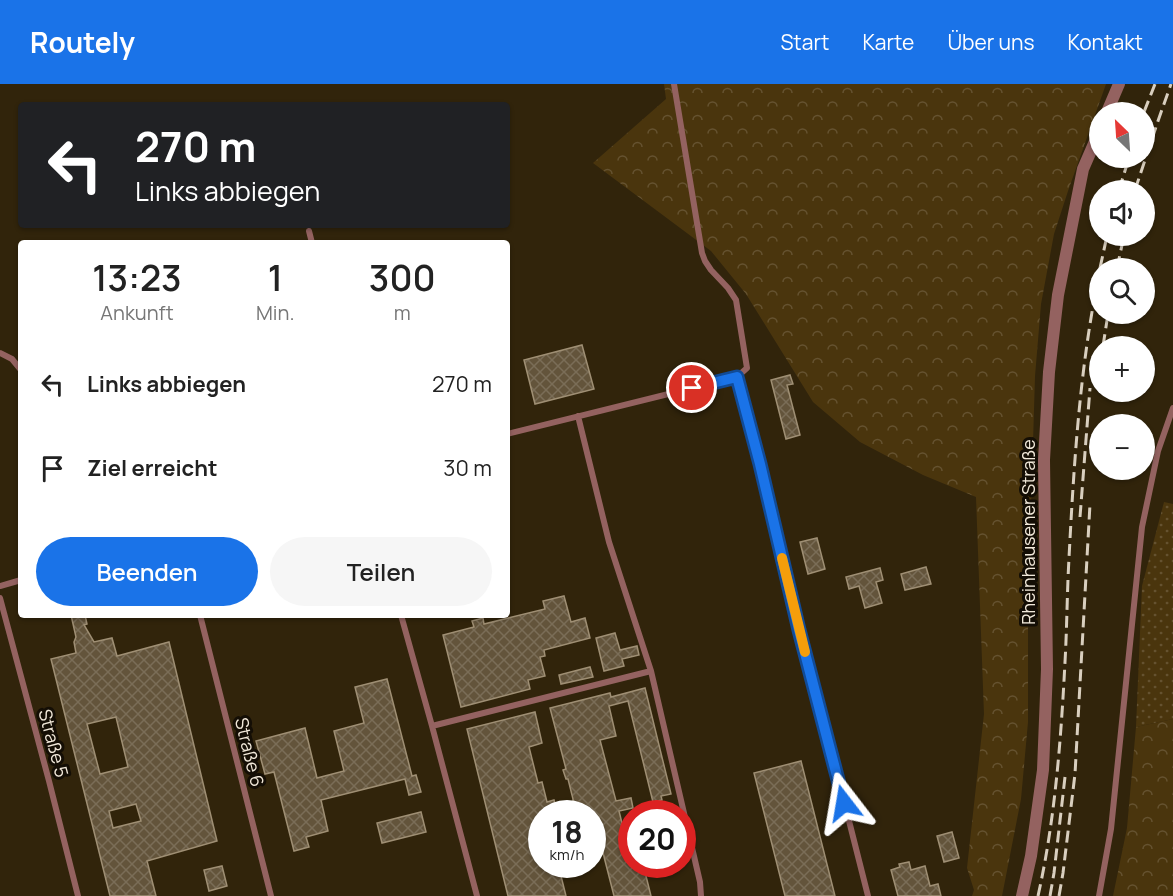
<!DOCTYPE html>
<html lang="de">
<head>
<meta charset="utf-8">
<style>
	body { margin:0; font-family:Manrope,sans-serif; background:#f6f6f6; color:#222; height:100vh; display:flex; flex-direction:column; font-size:22px; white-space:nowrap }
	* { box-sizing:border-box; margin:0 }
	p { font-size:20px; color:#767676 }
	.icon { flex:none; width:33px; height:33px; fill:none; stroke:currentColor; stroke-width:2; stroke-linecap:round; stroke-linejoin:round }
	.map { position:relative; flex:1; overflow:hidden }
	.side { position:absolute; left:18px; top:156px; width:492px; height:378px; display:flex; flex-direction:column; background:#fff; border-radius:6px; box-shadow:0 2px 4px #0004 }
	.side>* { flex:none }
	.top-card { position:absolute; left:18px; top:18px; width:492px; height:126px; border-radius:6px; box-shadow:0 2px 4px #0004; background:#202124; color:#fff; overflow:hidden }
	.needle { width:39px; rotate:335deg }
	.fabs { position:absolute; left:1089px; top:18px; display:grid; gap:12px }
	.fabs a { display:grid; place-items:center; width:66px; height:66px; border-radius:50%; background:#fff; box-shadow:0 2px 4px #0004; font-size:30px }
	.speed { position:absolute; left:528px; top:716px; display:flex; gap:12px; font-size:30px; font-weight:700; text-align:center }
	.speed>* { display:grid; place-content:center; width:78px; height:78px; border-radius:50%; background:#fff; box-shadow:0 2px 4px #0004; line-height:1 }
	.speed small { font-size:15px; font-weight:400 }
	.speed .limit { border:9px solid #d22; background:#fff; color:#111 }
	.pin { position:absolute; display:grid; place-items:center; width:51px; height:51px; color:#fff; margin:-26px; border:3px solid #fff; border-radius:50%; box-shadow:0 2px 6px #0007 }
	.me { position:absolute; width:66px; margin:-33px; rotate:346deg; stroke-linejoin:round; filter:drop-shadow(0 0 4px #0008) }
	.turn { display:flex; align-items:center; gap:21px; height:126px; padding:0 18px; font-size:27px }
	.turn .icon { width:78px; height:78px; stroke-width:2.5 }
	.turn b { display:block; font-size:42px; line-height:51px }
	.eta { display:flex; justify-content:space-evenly; align-items:center; height:102px; text-align:center }
	.eta b { font-size:36px; font-weight:600; line-height:42px }
	.primary-button { display:flex; gap:12px; margin-top:auto; padding:12px 18px }
	.primary-button a { flex:1; height:69px; border-radius:36px; background:#1a73e8; color:#fff; font-size:24px; font-weight:600; line-height:69px; text-align:center }
	.primary-button a+a { background:#f6f6f6; color:#222 }
	ul { padding:0; list-style:none }
	li { display:flex; align-items:center; gap:18px; height:84px; padding:0 18px }
	li div { flex:1 }
	li b { display:block; font-size:22px }
	li em { font-style:normal }
	header { display:flex; align-items:center; gap:36px; box-sizing:border-box; height:84px; padding:0 30px; background:#1a73e8; color:#fff }
	header strong { font-size:28px }
	nav { display:flex; gap:33px; margin-inline-start:auto; font-size:21px }
	.map>svg:first-child { display:block }
	.grass { fill:url(#grass-dots) }
	.forest { fill:url(#forest-crowns) }
	.building { fill:url(#building-cross-hatch); stroke:#9f8f74; stroke-width:1.5; fill-rule:evenodd }
	.lines { fill:none; stroke-linecap:round; stroke-linejoin:round }
	.service { stroke:#946260; stroke-width:6 }
	.tertiary { stroke:#946260; stroke-width:12 }
	.rail { stroke:#d9cfbf; stroke-width:3; stroke-dasharray:12 6; stroke-linecap:butt }
	.route-casing { stroke:#114b97; stroke-width:15 }
	.route { stroke:#1a73e8; stroke-width:10 }
	.slow { stroke:#f59e0b; stroke-width:10 }
	.labels { text-anchor:middle; dominant-baseline:central; stroke-width:6; stroke-linejoin:round; paint-order:stroke }
	.street-label { font-size:18px; fill:#f2e9da; stroke:#140e05 }
</style>
</head>
<body>
<header>
<strong>Routely</strong>
<nav><a>Start</a><a>Karte</a><a>Über uns</a><a>Kontakt</a></nav>
</header>
<div class="map">
<svg width="1173" height="812" viewBox="0 0 1173 812">
	<defs>
		<pattern id="grass-dots" width="8" height="8" patternUnits="userSpaceOnUse" patternTransform="scale(1.5)"><rect width="8" height="8" fill="#4a350d"/><path d="M2 2h.1M6 6h.1" fill="none" stroke="#655230" stroke-width="1.8" stroke-linecap="round"/></pattern>
		<pattern id="forest-crowns" width="20" height="18" patternUnits="userSpaceOnUse" patternTransform="scale(1.5)"><rect width="20" height="18" fill="#4a350d"/><path d="M2 6a3 3 0 1 1 6 0M12 15a3 3 0 1 1 6 0" fill="none" stroke="#655230"/></pattern>
		<pattern id="building-cross-hatch" width="8" height="8" patternUnits="userSpaceOnUse" patternTransform="scale(1.5)"><rect width="8" height="8" fill="#63543b"/><path d="M0 0l8 8M0 8l8-8" fill="none" stroke="#7a6d57"/></pattern>
	</defs>
	<rect width="100%" height="100%" fill="#31240b"/>
	<path class="grass" d="M1164 418 1173 420V635L1136 643 1142 502Z"/>
	<path class="forest" d="M664 0H1106L1068 107 1054 150 1041 220 1035 292 1028 524V638L1021 715 1002 812H972L974 806 967 784 984 630 976 413 923 391 860 358 813 318 746 210 711 167 593 79 666 15Z
		M1173 635V812H1113L1127 744 1136 643Z"/>
	<path class="building" d="M582 261 594 305 535 320 524 276Z
		M790 291 793 300 787 301 800 351 786 355 771 296Z
		M817 454 825 485 808 490 800 458Z
		M926 483 931 500 905 506 901 490Z
		M880 484 883 496 876 498 882 519 865 524 859 502 849 505 846 493Z
		M564 512 571 538 585 534 590 554 544 566 545 572 540 573 545 592 528 596 530 605 461 623 443 551 474 543 472 537 483 534 484 540 545 525 543 517Z
		M71 531H85L87 540 84 541 94 558 112 554 117 572 169 558 217 757 147 777 156 812H110L51 575 76 569 74 558 76 553ZM116 633 128 683 100 690 87 640ZM136 720 141 737 113 744 109 727Z
		M615 549 620 566 637 562 639 571 622 575 624 582 604 587 596 554Z
		M590 583 593 593 561 600 559 591Z
		M387 595 412 692 416 691 421 708 409 711 405 695 321 716 328 747 306 753 309 763 294 767 274 688 265 690 256 657 305 644 317 694 344 687 334 647 364 639 355 603Z
		M645 604 671 710 661 712 662 716 653 718 628 617 609 622 616 652 600 656 616 717 631 714 633 724 619 727 629 768H632V780H643L651 812H614L601 761 592 763V729H542V780H558L566 812H508L467 645 535 628 542 659 529 663 538 699 542 698 547 718 554 716 556 723 573 719V715L568 695H566L563 686 566 685 550 624 610 609 611 613Z
		M801 677 835 812H785L754 689Z
		M421 728 426 748 382 759 377 739Z
		M952 748 959 774 944 778 937 752Z
		M909 778 911 786 925 782 930 802 938 800 941 812H898L891 786 900 783 899 780Z
		M222 782 227 802 209 807 204 786Z"/>
	<g class="lines">
		<path class="service" d="M674 0 702 169 705 177 711 186 728 204 736 216 747 284 737 293 760 380 799 546 821 626 868 812
			M309 147 312 159
			M0 269 12 275 21 286
			M578 332 609 458 651 587
			M507 350 737 293
			M0 502 21 496
			M0 514 49 697 78 812
			M200 531 271 812
			M401 531 432 642 477 812
			M432 642 651 587 700 798 701 812
			M1099 812 1111 745 1142 443 1158 367 1173 324"/>
		<path class="tertiary" d="M1107 28 1119 0
			M1022 812 1031 772 1043 686 1047 585 1044 376 1049 288 1058 211 1083 85 1100 46"/>
		<path class="rail" d="M1144 28 1155 0
			M1119 106 1129 74
			M1135 106 1158 37 1171 0
			M1100 184 1107 152
			M1117 184 1124 152
			M1103 262 1108 230
			M1080 433 1090 304
			M1038 812C1055 736 1061 656 1065 578 1067 543 1067 509 1069 474 1074 378 1080 280 1100 186
			M1050 812 1054 789 1065 693
			M1059 812 1063 789 1075 690 1090 420"/>
	</g>
	<g class="lines">
		<g class="route-casing">
			<path id="route" d="M692 304 737 293 760 380 799 546 844 719"/>
		</g>
		<use href="#route" class="route"/>
		<path class="slow" d="M782 474 805 568"/>
	</g>
	<g class="labels">
		<g class="street-label">
			<text transform="translate(1028 448) rotate(-90)">Rheinhausener Straße</text>
			<text transform="translate(54 659) rotate(75)">Straße 5</text>
			<text transform="translate(250 668) rotate(76)">Straße 6</text>
		</g>
	</g>
</svg>
<div class="fabs">
<a><svg class="needle" viewBox="-14 -14 28 28"><path d="M0-13l5 13h-10z" fill="#e53935"/><path d="M0 13l5-13h-10z" fill="#767676"/></svg></a>
<a><svg class="icon" aria-label="sound" viewBox="0 0 24 24"><path d="M4 9h4l5-4v14l-5-4H4zM17 9q2 3 0 6"/></svg></a>
<a><svg class="icon" aria-label="search" viewBox="0 0 24 24"><circle cx="10" cy="10" r="6"/><path d="M15 15l6 6"/></svg></a>
<a>+</a>
<a>−</a>
</div>
<div class="speed"><div>18<small>km/h</small></div><div class="limit">20</div></div>
<div class="pin" style="left:692px;top:304px;background:#d93025"><svg class="icon" aria-label="arrive" viewBox="0 0 24 24"><path d="M6 21V4h12l-3 4 3 4H6"/></svg></div>
<svg class="me" style="left:844px;top:719px" viewBox="-20 -20 40 40"><path d="M0-17L14 15 0 8-14 15z" fill="#1a73e8" stroke="#fff" stroke-width="4"/></svg>
<div class="top-card">
<div class="turn"><svg class="icon" aria-label="left" viewBox="0 0 24 24"><path d="M17 20v-9H6M10 6l-5 5 5 5"/></svg><div><b>270 m</b>Links abbiegen</div></div>
</div>
<section class="side">
<div class="eta">
<div><b>13:23</b><p>Ankunft</p></div>
<div><b>1</b><p>Min.</p></div>
<div><b>300</b><p>m</p></div>
</div>
<ul>
<li><svg class="icon" aria-label="left" viewBox="0 0 24 24"><path d="M17 20v-9H6M10 6l-5 5 5 5"/></svg><div><b>Links abbiegen</b></div><em>270 m</em></li>
<li><svg class="icon" aria-label="arrive" viewBox="0 0 24 24"><path d="M6 21V4h12l-3 4 3 4H6"/></svg><div><b>Ziel erreicht</b></div><em>30 m</em></li>
</ul>
<div class="primary-button"><a>Beenden</a><a>Teilen</a></div>
</section>
</div>
</body>
</html>
